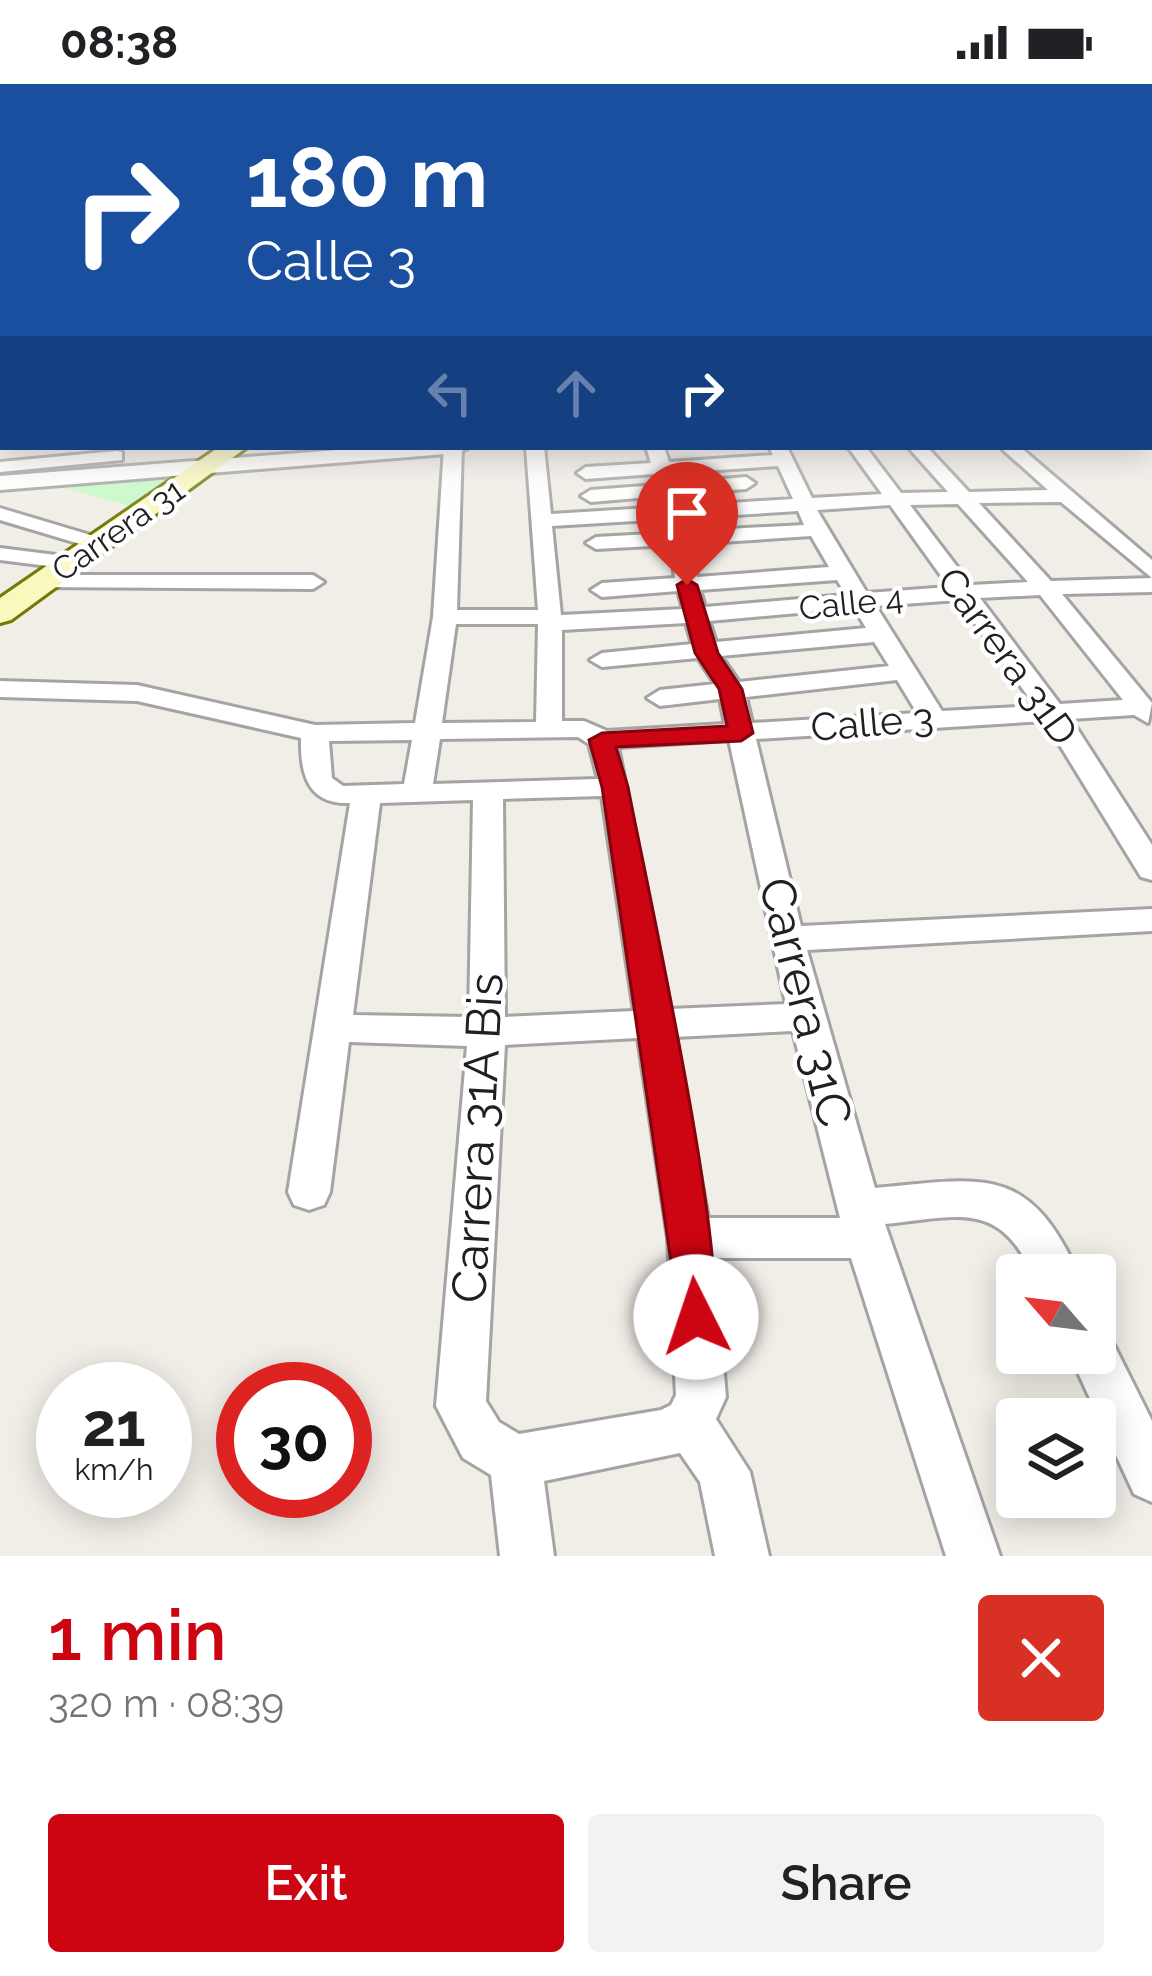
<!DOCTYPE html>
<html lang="en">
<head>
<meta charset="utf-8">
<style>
	body { margin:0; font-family:Raleway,sans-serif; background:#f2f2f2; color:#202124; height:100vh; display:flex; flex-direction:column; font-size:45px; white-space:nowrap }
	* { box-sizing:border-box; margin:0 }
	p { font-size:39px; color:#757577 }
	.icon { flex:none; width:66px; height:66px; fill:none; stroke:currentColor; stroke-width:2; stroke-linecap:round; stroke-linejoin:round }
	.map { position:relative; height:1472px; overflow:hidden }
	.side { display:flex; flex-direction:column; background:#fff; flex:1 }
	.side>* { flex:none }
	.banner { position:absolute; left:0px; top:0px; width:1152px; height:366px; box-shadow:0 6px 30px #0003; background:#1a4fa0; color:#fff; overflow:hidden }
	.needle { width:78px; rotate:298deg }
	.controls { position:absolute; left:996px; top:1170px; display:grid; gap:24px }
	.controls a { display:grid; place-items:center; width:120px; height:120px; border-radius:12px; background:#fff; box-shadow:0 6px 30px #0003; font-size:60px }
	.speed { position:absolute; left:36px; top:1278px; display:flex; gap:24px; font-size:60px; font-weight:700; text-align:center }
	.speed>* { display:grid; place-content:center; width:156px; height:156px; border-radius:50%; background:#fff; box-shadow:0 6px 30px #0003; line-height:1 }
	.speed small { font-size:30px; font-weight:400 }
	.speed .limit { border:18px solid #d22; background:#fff; color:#111 }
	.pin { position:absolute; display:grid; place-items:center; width:102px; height:102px; color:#fff; margin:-123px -51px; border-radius:50% 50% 50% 0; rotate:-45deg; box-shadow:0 0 12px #0007 }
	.pin .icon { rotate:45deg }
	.me { position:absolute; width:132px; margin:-66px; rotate:356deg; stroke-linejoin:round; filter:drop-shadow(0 0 9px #0008) }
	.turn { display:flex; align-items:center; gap:42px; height:252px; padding:0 48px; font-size:54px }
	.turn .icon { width:156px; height:156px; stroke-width:2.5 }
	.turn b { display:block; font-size:84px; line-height:102px }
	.lanes { display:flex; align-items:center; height:114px; padding:0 48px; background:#0003; justify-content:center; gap:60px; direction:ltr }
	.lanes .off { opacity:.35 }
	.round { display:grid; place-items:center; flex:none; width:126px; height:126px; border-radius:12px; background:#f2f2f2 }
	.head { display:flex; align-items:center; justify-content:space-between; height:204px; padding:0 48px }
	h1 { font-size:72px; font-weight:600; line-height:90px; color:#cd0412 }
	.cta { display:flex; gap:24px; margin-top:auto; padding:24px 48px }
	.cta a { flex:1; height:138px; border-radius:12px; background:#cd0412; color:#fff; font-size:48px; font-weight:600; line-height:138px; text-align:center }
	.cta a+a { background:#f2f2f2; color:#202124 }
	.status { display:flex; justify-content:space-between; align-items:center; height:84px; padding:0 60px; background:#fff; direction:ltr }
	.status svg { height:33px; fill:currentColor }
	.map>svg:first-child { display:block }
	.park { fill:#c6f9c7 }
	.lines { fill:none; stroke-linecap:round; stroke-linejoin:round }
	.minor-casing { stroke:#a4a4a4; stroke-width:6 }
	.tertiary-casing { stroke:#a4a4a4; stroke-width:6 }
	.secondary-casing { stroke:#737807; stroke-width:6 }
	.minor { fill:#fff; fill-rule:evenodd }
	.tertiary { fill:#fff; fill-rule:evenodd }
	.secondary { fill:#f9f8bd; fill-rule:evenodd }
	.route { fill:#cd0412; stroke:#85030c; stroke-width:3 }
	.labels { text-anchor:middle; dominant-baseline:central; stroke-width:9; stroke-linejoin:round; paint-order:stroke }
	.far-street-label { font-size:33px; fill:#202020; stroke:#fff }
	.street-label { font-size:39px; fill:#202020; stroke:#fff }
	.near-street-label { font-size:48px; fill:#202020; stroke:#fff }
</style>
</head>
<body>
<div class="status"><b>08:38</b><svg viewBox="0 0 49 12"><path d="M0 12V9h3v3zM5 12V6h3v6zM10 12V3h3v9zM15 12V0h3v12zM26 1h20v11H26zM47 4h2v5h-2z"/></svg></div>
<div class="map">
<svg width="1152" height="1472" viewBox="0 0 1152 1472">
	<rect width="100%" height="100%" fill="#f1ede7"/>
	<path class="park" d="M184 391 135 423 64 404Z"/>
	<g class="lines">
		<g class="minor-casing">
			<path id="minor" d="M0 244H3V252H0Z
				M1149 260H1152V270H1149Z
				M0 301H3V311H0Z
				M1149 321 1152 322V334L1149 333Z
				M0 325H3V335H0Z
				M0 352H3V362H0Z
				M444 363H462L457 526H538L526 363H544L551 430 665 423 661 412 591 418 581 412 591 406 658 401 654 390 586 395 577 389 586 383 651 379 646 363H664L669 378 773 371 769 363H787L812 414 882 410 848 363H866L901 409 948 408 908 363H927L969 408 1048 406 1000 363H1020L1152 476V494L1061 418 979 419 1051 497 1152 494V508L1062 510 1152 619 1148 639 1134 631 1071 635 1152 761V796L1141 793 1045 637 756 655 801 842 1152 825V847L807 866 875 1104C984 1094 1028 1079 1079 1191H1033C999 1115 957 1133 885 1140L1000 1472H946L851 1174H714L726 1313 716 1335 750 1388 769 1472H715L700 1398 680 1369 544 1397 554 1472H500L491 1391 463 1374 436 1322 467 962 349 958 330 1108 324 1121 309 1126 294 1121 288 1108 350 719C308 721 300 690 301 654L137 617 0 613V597L137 601 315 641 415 639 433 533ZM778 382 793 415 684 422 680 410 746 405 755 399 746 393 676 399 673 389ZM958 420 1028 498 971 501 910 421ZM890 421 949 503 867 509 817 426ZM798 427 804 441 689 447 687 434ZM667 435 669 449 596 453 586 459 596 465 670 461 675 494 602 499 591 506 602 513 678 507 683 525 561 531 552 442ZM811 452 829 483 697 493 691 460ZM837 496 846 511 705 523 700 506ZM1040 511 1123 616 1060 620 980 514ZM958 516 1035 622 942 627 876 522ZM854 524 866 544 716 558 709 537ZM686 539 692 560 602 569 590 576 602 583 698 574 715 600 660 606 647 614 660 622 720 615 725 640 607 647 584 637H562V546ZM456 540H538L536 638 442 639ZM874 558 889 582 739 598 721 572ZM897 596 917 629 752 639 746 613ZM578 653 589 660 598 695 433 700 440 655ZM412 656 404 700 343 702 332 694 329 657ZM729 656 786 920 670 925 618 663ZM602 712 634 927 505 933 503 715ZM473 716 469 933 353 931 380 719ZM793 947 840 1134H708L675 953ZM638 954 668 1154 676 1311 671 1321 661 1326 519 1350 499 1338 486 1317 505 961Z
				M116 367 122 368V376L0 388V378Z
				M0 424 107 456 110 460 100 466 0 436Z
				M0 464 72 473 83 479 72 485 0 476Z
				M44 491H313L324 498 313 505 36 503 33 498Z
				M1095 1247 1110 1253 1152 1337V1418L1134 1410 1069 1269H1095Z"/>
		</g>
		<g class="tertiary-casing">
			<path id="tertiary" d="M1149 345 1152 346V358L1149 357Z
				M376 363H469L458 369 0 406V392Z"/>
		</g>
		<g class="secondary-casing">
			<path id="secondary" d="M219 363H247L11 536 0 539V514Z"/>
		</g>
		<use href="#minor" class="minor"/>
		<use href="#tertiary" class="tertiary"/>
		<use href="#secondary" class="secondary"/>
	</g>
	<linearGradient id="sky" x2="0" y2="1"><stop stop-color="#8fc1e4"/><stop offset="0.53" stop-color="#f9f7f4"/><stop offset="1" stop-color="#f9f7f4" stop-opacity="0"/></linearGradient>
	<rect width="1152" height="442" fill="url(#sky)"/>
	<path class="route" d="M687 495 697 501 718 569 742 605 753 649 741 657 616 663 628 703C644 788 734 1194 711 1247L696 1253 681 1247 602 703 589 656 602 649 727 642 719 605 695 569 677 501Z"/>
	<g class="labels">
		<g class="far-street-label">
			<text transform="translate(118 446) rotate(-35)">Carrera 31</text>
			<text transform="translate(851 519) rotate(-6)">Calle 4</text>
		</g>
		<g class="street-label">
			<text transform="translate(1008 572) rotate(54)">Carrera 31D</text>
			<text transform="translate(872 638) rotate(-5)">Calle 3</text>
		</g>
		<g class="near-street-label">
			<text transform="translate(806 918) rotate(76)">Carrera 31C</text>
			<text transform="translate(477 1054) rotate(-87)">Carrera 31A Bis</text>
		</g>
	</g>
</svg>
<div class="controls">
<a><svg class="needle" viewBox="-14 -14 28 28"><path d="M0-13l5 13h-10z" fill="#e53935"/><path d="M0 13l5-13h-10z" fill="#757577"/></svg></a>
<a><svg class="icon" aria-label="layers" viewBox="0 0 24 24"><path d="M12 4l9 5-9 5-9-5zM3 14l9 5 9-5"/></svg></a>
</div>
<div class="speed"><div>21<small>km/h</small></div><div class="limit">30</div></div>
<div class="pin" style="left:687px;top:501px;background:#d93025"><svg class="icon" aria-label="arrive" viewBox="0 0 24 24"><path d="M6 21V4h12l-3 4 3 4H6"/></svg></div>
<svg class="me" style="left:696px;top:1233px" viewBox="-20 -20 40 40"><circle r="19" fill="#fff"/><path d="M0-13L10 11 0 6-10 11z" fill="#cd0412"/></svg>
<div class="banner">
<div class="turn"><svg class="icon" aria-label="right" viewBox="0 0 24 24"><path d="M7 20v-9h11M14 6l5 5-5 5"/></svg><div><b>180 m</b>Calle 3</div></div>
<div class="lanes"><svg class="icon off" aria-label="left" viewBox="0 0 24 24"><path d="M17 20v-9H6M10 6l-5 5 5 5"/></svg><svg class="icon off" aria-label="ahead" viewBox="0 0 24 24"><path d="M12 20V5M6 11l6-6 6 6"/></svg><svg class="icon" aria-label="right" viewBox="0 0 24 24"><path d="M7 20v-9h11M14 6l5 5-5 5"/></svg></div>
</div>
</div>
<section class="side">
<div class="head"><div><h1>1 min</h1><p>320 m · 08:39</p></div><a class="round" style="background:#d93025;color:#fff"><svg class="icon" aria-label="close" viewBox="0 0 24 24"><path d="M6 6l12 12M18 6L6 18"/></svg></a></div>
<div class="cta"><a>Exit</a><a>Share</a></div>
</section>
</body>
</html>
